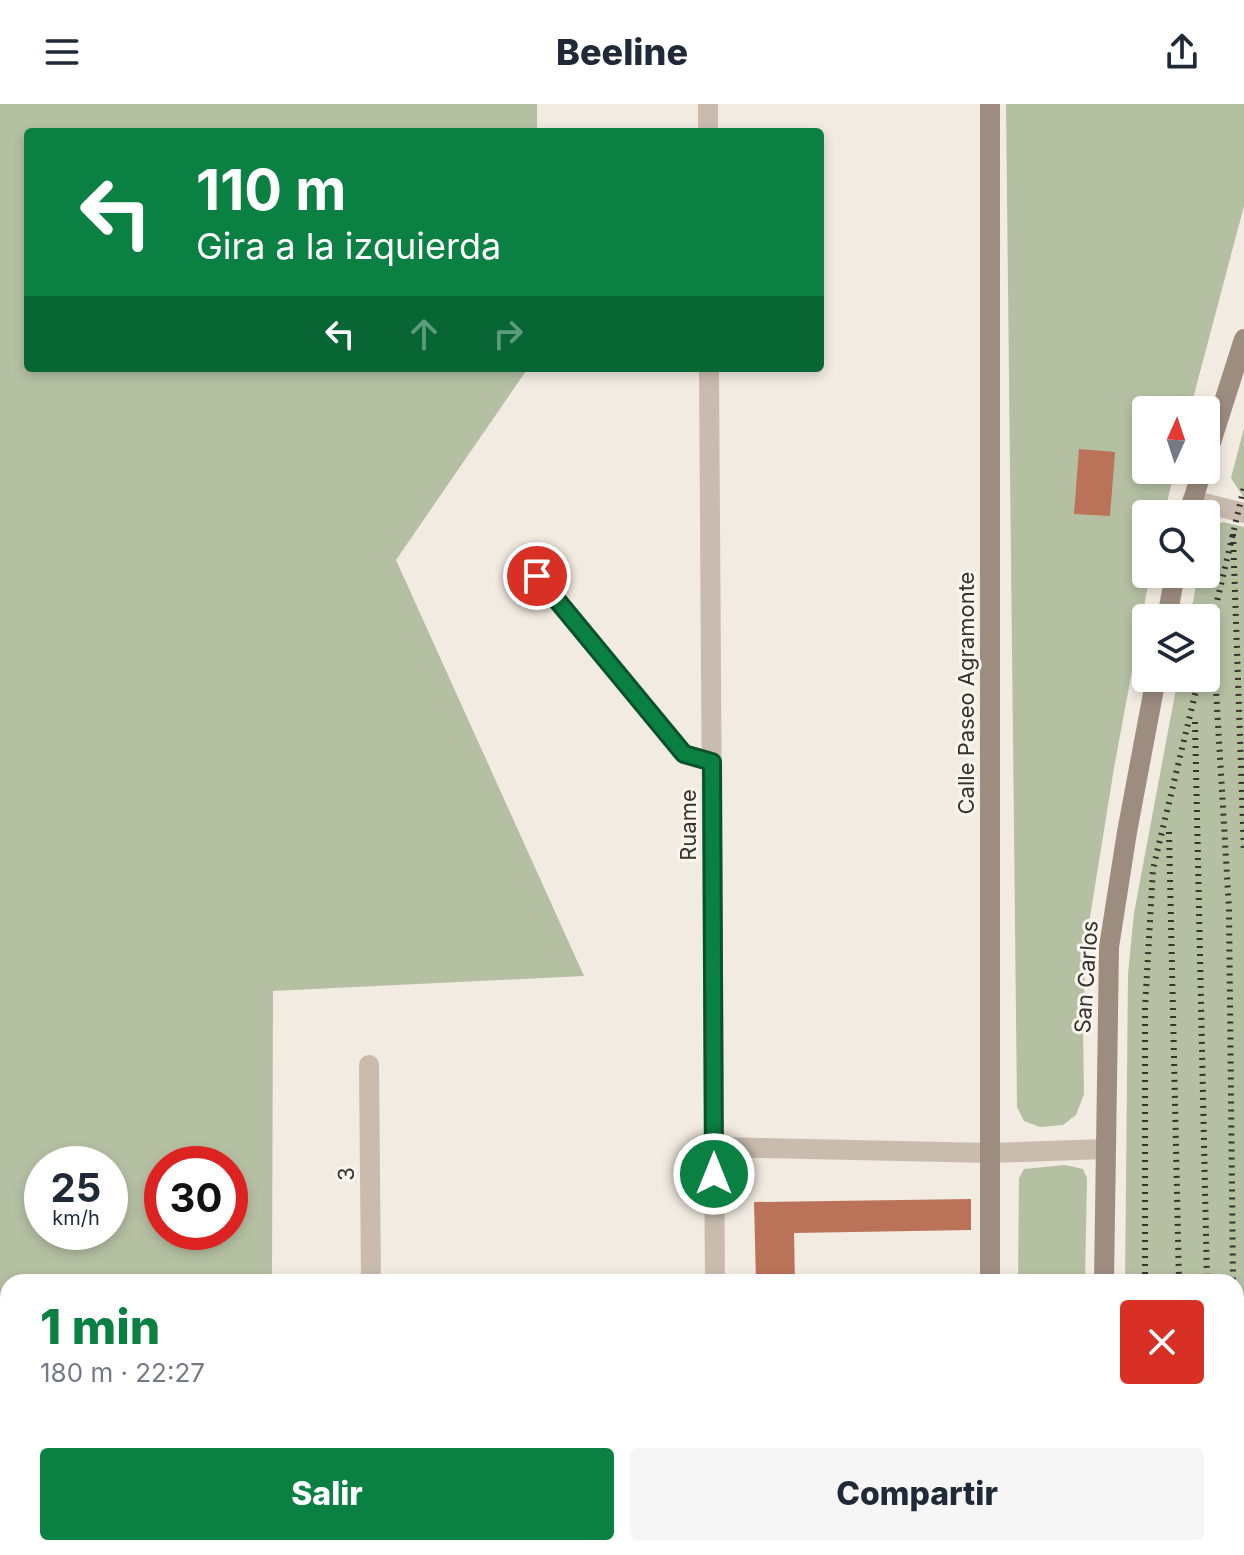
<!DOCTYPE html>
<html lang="es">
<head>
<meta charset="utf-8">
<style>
	body { margin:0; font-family:Inter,sans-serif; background:#f6f6f7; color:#1f2937; height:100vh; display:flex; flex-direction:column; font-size:30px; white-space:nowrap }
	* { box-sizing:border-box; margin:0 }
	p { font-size:26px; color:#747a83 }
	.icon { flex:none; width:44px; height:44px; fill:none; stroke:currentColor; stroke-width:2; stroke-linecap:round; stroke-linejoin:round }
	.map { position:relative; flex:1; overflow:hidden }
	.drawer { position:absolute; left:0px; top:1170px; width:1244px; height:282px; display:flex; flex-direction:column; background:#fff; border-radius:24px 24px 0 0; box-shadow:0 4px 12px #0003 }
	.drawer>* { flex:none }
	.banner { position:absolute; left:24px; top:24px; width:800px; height:244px; border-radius:8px; box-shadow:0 4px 12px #0003; background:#0b8043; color:#fff; overflow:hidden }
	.needle { width:52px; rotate:3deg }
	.tools { position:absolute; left:1132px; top:292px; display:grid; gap:16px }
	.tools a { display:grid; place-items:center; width:88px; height:88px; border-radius:8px; background:#fff; box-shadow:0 4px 12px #0003; font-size:40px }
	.speed { position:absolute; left:24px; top:1042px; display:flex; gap:16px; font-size:40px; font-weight:700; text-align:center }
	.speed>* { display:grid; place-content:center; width:104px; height:104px; border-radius:50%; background:#fff; box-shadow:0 4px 12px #0003; line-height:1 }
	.speed small { font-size:20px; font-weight:400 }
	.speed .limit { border:12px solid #d22; background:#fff; color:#111 }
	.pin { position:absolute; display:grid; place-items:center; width:68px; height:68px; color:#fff; margin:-34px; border:4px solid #fff; border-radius:50%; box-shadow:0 2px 8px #0007 }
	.me { position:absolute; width:88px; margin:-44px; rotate:0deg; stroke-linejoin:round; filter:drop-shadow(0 0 6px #0008) }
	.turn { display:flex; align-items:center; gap:28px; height:168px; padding:0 40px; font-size:36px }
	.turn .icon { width:104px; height:104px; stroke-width:2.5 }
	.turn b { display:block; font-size:56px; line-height:68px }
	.lanes { display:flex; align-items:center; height:76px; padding:0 40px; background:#0003; justify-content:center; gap:40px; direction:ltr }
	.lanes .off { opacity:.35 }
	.round { display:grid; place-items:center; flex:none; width:84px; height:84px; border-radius:8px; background:#f6f6f7 }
	.headline { display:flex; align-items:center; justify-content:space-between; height:136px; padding:0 40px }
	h1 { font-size:48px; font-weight:800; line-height:60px; color:#0b8043 }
	.action { display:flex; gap:16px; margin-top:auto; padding:16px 40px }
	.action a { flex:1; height:92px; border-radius:8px; background:#0b8043; color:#fff; font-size:32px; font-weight:800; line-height:92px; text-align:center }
	.action a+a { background:#f6f6f7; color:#1f2937 }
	header { display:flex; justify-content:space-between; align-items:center; height:104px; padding:0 40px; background:#fff; font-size:36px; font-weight:800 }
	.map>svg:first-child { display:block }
	.green { fill:#b5c0a3; fill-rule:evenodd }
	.building { fill:#ba7358 }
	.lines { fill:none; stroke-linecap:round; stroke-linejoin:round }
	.street { stroke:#c9bcaf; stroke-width:20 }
	.secondary { stroke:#9d8c80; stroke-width:20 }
	.rail { stroke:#39312c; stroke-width:6; stroke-dasharray:2 6; stroke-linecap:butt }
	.route-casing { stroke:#07532c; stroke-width:20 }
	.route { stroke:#0b8043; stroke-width:14 }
	.labels { text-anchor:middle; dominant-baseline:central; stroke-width:6; stroke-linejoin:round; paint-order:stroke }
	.street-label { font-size:22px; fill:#39312c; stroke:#f9f5ef }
</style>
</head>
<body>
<header><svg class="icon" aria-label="menu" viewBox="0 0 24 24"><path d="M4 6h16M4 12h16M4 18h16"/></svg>Beeline<svg class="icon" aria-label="share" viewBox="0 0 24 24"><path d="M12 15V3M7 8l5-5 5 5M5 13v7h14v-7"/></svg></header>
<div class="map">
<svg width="1244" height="1451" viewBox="0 0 1244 1451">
	<rect width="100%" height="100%" fill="#f2ebe2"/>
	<path class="green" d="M0 0H537V28H28V264H528L396 456 584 872 273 887 272 1178H8V1316H0ZM110 1060V1128H42V1060ZM230 1060V1128H162V1060Z
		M1006 0H1244V102L1190 306H1146V366H1175L1164 410H1146V470H1150L1114 664 1086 838 1083 923 1084 990 1076 1011 1063 1021 1040 1023 1024 1017 1017 1003Z
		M1244 324V394L1231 374Z
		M1223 418 1244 423V1451H1120V1444H1236V1178H1125L1128 870 1134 809 1178 574H1206V514H1190L1198 470H1206C1206 448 1199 427 1223 418Z
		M1065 1061 1083 1065 1087 1074 1085 1178H1018L1019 1074 1024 1065Z
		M1017 1444H1080V1451H1017Z"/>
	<path class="building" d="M1079 345 1115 348 1110 412 1074 410Z
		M971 1095V1126L794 1129 795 1178H756L754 1098Z
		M0 1432H8V1444H82L83 1451H0Z"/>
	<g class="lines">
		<path class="street" d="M708 0V28
			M709 264 715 1178
			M1192 396 1244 409
			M537 472 684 650 712 658
			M369 961 371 1178
			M714 1043 991 1049 1106 1045
			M374 1444V1451
			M716 1444V1451"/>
		<path class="secondary" d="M990 0V1178
			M1206 354 1244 235
			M1189 410 1202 366
			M1167 514 1175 470
			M1104 1178 1109 843 1127 728 1156 574
			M989 1451V1444
			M1101 1451V1444"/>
		<path class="rail" d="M1233 430 1244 750
			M1212 518 1229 805 1233 1178
			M1210 527 1244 383
			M1195 618 1207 1178
			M1169 728 1179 1178
			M1145 1178V904L1153 765 1199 574
			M1236 1383 1244 1351
			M1186 1444V1451
			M1144 1451V1444
			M1219 1451 1221 1444"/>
	</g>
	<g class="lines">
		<g class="route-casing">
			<path id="route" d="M537 472 684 650 712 658 714 1070"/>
		</g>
		<use href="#route" class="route"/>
	</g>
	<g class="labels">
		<g class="street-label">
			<text transform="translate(966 589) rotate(-90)">Calle Paseo Agramonte</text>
			<text transform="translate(688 721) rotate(-90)">Ruame</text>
			<text transform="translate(1086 873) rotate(-86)">San Carlos</text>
			<text transform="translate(346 1070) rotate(-91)">3</text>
		</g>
	</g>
</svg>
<div class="tools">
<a><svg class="needle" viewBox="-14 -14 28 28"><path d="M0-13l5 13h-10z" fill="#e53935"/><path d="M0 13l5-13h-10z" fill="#747a83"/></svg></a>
<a><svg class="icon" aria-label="search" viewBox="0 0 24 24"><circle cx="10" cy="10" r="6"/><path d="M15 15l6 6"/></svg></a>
<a><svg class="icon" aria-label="layers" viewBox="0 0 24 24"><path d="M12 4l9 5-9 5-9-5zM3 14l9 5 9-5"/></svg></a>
</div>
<div class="speed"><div>25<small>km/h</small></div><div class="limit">30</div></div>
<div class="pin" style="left:537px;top:472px;background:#d93025"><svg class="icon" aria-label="arrive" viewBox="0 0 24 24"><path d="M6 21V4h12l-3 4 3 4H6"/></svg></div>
<svg class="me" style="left:714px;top:1070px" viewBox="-20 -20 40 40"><circle r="17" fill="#0b8043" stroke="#fff" stroke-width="3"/><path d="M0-11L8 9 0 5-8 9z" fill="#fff"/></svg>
<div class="banner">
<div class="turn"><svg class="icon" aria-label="left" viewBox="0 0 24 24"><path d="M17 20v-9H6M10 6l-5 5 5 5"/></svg><div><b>110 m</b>Gira a la izquierda</div></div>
<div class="lanes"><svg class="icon" aria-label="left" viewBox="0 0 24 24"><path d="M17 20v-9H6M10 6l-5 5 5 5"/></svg><svg class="icon off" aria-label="ahead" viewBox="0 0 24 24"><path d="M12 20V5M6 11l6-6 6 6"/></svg><svg class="icon off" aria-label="right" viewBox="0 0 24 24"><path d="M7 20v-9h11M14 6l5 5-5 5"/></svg></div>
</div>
<section class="drawer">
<div class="headline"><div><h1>1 min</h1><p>180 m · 22:27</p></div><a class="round" style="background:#d93025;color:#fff"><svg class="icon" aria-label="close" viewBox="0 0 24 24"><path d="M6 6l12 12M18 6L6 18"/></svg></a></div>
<div class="action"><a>Salir</a><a>Compartir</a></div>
</section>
</div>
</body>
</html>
